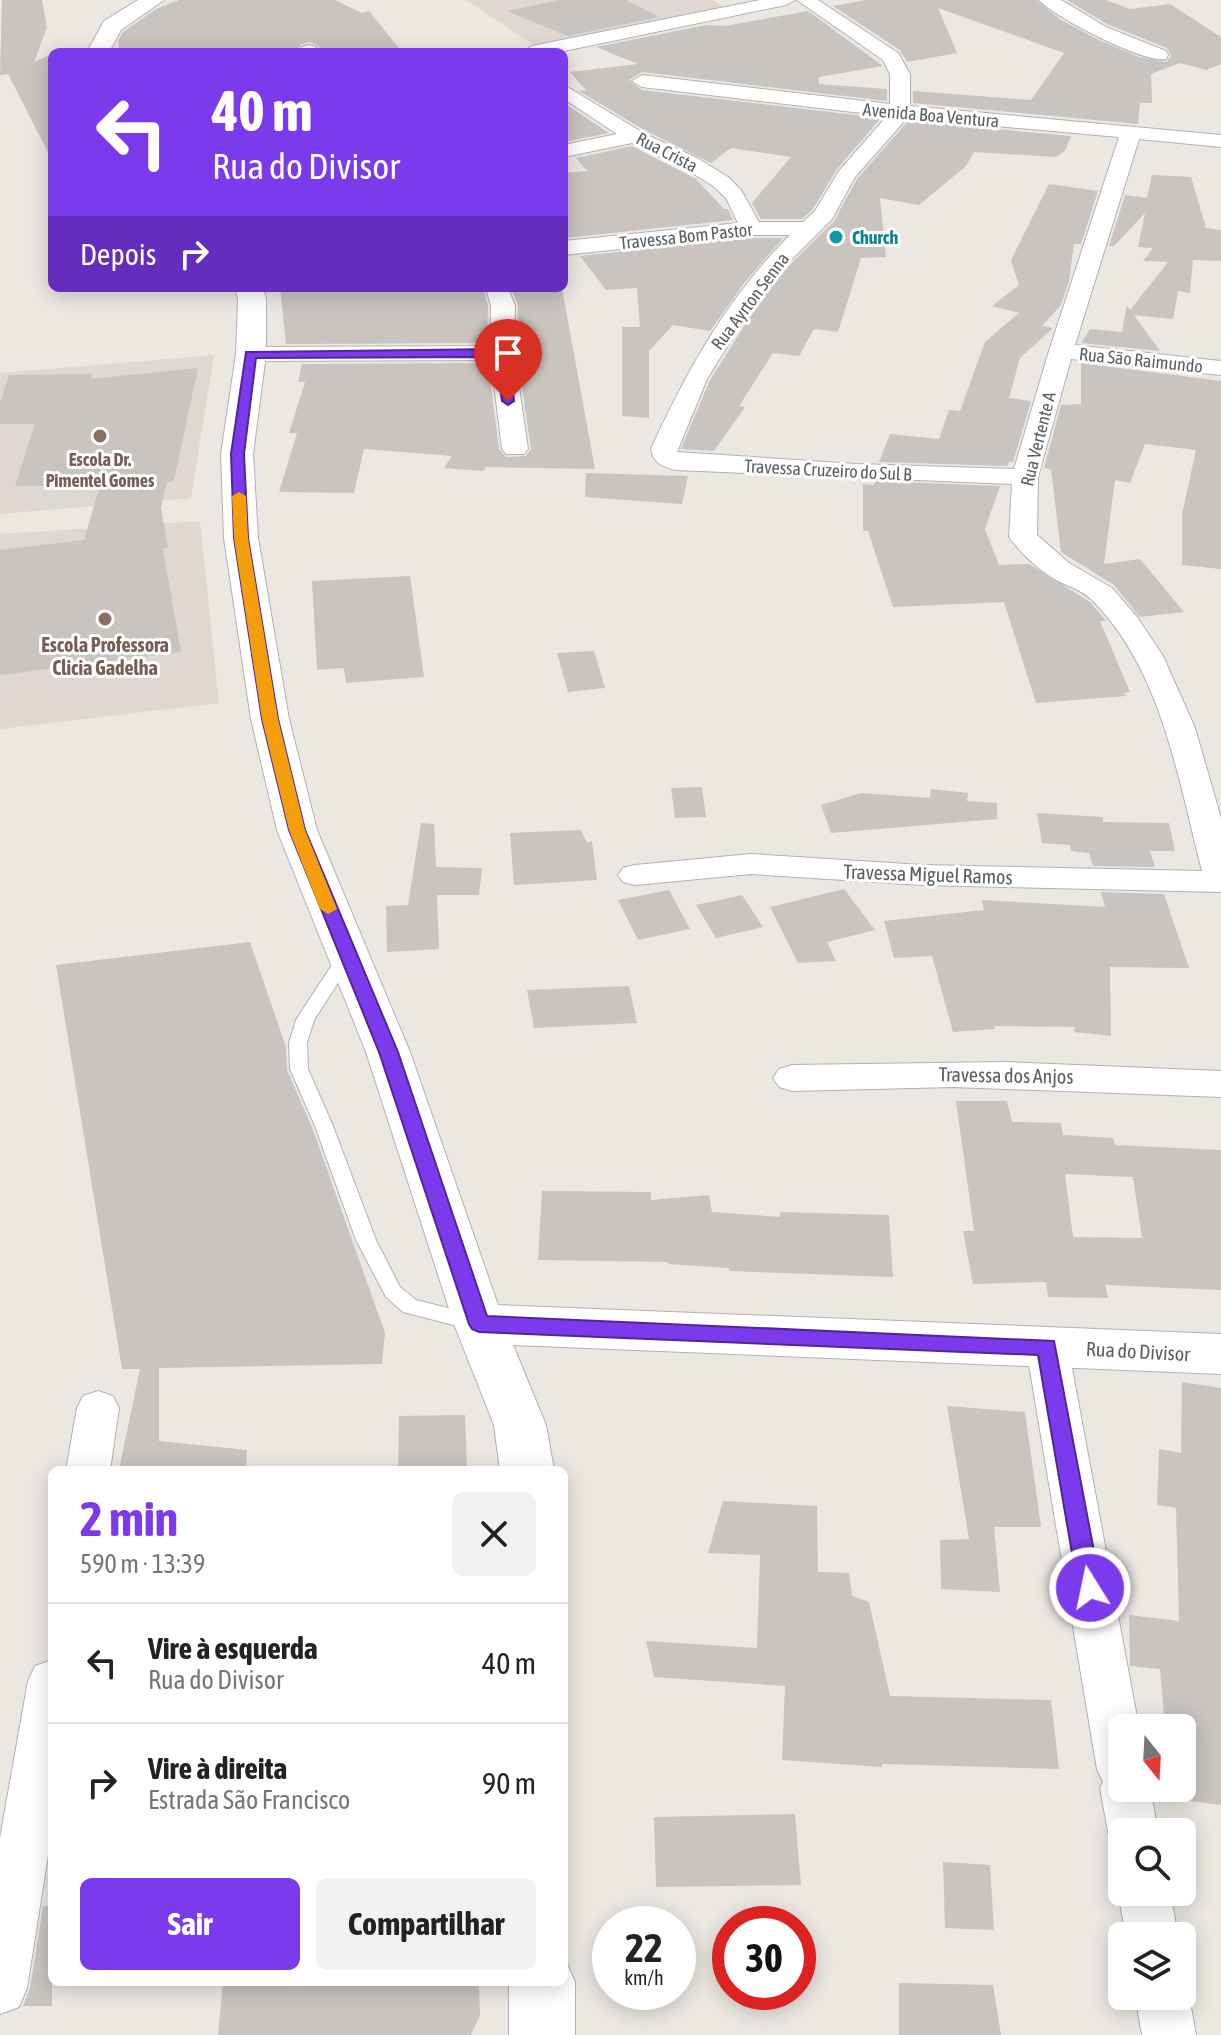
<!DOCTYPE html>
<html lang="pt">
<head>
<meta charset="utf-8">
<style>
	body { margin:0; font-family:"Asap Condensed",sans-serif; background:#f2f2f2; color:#222; height:100vh; display:flex; flex-direction:column; font-size:30px; white-space:nowrap }
	* { box-sizing:border-box; margin:0 }
	p { font-size:26px; color:#767676 }
	.icon { flex:none; width:44px; height:44px; fill:none; stroke:currentColor; stroke-width:2; stroke-linecap:round; stroke-linejoin:round }
	.map { position:relative; flex:1; overflow:hidden }
	.panel { position:absolute; left:48px; top:1466px; width:520px; height:520px; display:flex; flex-direction:column; background:#fff; border-radius:12px; box-shadow:0 4px 20px #0003 }
	.panel>* { flex:none }
	.banner { position:absolute; left:48px; top:48px; width:520px; height:244px; border-radius:12px; box-shadow:0 4px 20px #0003; background:#7c3aed; color:#fff; overflow:hidden }
	.needle { width:52px; rotate:162deg }
	.fabs { position:absolute; left:1108px; top:1714px; display:grid; gap:16px }
	.fabs a { display:grid; place-items:center; width:88px; height:88px; border-radius:12px; background:#fff; box-shadow:0 4px 20px #0003; font-size:40px }
	.speed { position:absolute; left:592px; top:1906px; display:flex; gap:16px; font-size:40px; font-weight:700; text-align:center }
	.speed>* { display:grid; place-content:center; width:104px; height:104px; border-radius:50%; background:#fff; box-shadow:0 4px 20px #0003; line-height:1 }
	.speed small { font-size:20px; font-weight:400 }
	.speed .limit { border:12px solid #d22; background:#fff; color:#111 }
	.pin { position:absolute; display:grid; place-items:center; width:68px; height:68px; color:#fff; margin:-82px -34px; border-radius:50% 50% 50% 0; rotate:-45deg; box-shadow:0 0 8px #0007 }
	.pin .icon { rotate:45deg }
	.me { position:absolute; width:88px; margin:-44px; rotate:350deg; stroke-linejoin:round; filter:drop-shadow(0 0 6px #0008) }
	.turn { display:flex; align-items:center; gap:28px; height:168px; padding:0 32px; font-size:36px }
	.turn .icon { width:104px; height:104px; stroke-width:2.5 }
	.turn b { display:block; font-size:56px; line-height:68px }
	.then { display:flex; align-items:center; height:76px; padding:0 32px; background:#0003; gap:16px; font-size:30px }
	.round { display:grid; place-items:center; flex:none; width:84px; height:84px; border-radius:12px; background:#f2f2f2 }
	.headline { display:flex; align-items:center; justify-content:space-between; height:136px; padding:0 32px }
	h1 { font-size:48px; font-weight:700; line-height:60px; color:#7c3aed }
	.button { display:flex; gap:16px; margin-top:auto; padding:16px 32px }
	.button a { flex:1; height:92px; border-radius:12px; background:#7c3aed; color:#fff; font-size:32px; font-weight:700; line-height:92px; text-align:center }
	.button a+a { background:#f2f2f2; color:#222 }
	ul { padding:0; list-style:none }
	li { display:flex; align-items:center; gap:24px; height:120px; padding:0 32px; border-top:2px solid #e0e0e0 }
	li div { flex:1 }
	li b { display:block; font-size:30px }
	li em { font-style:normal }
	.map>svg:first-child { display:block }
	.education { fill:#dfd8d2 }
	.building { fill:#c9c4c0; fill-rule:evenodd }
	.lines { fill:none; stroke-linecap:round; stroke-linejoin:round }
	.service-casing { stroke:#afb3b6; stroke-width:2 }
	.minor-casing { stroke:#afb3b6; stroke-width:2 }
	.tertiary-casing { stroke:#afb3b6; stroke-width:2 }
	.service { fill:#fff; fill-rule:evenodd }
	.minor { fill:#fff; fill-rule:evenodd }
	.tertiary { fill:#fff; fill-rule:evenodd }
	.route { fill:#7c3aed; stroke:#51269a; stroke-width:2 }
	.slow { fill:#f59e0b }
	.culture-dot { fill:#0f9aa8; stroke:#fff; stroke-width:3 }
	.education-dot { fill:#8d6e63; stroke:#fff; stroke-width:3 }
	.labels { text-anchor:middle; dominant-baseline:central; stroke-width:6; stroke-linejoin:round; paint-order:stroke }
	.far-street-label { font-size:18px; fill:#5a5f61; stroke:#fff }
	.far-culture-label { font-size:18px; font-weight:bold; fill:#0d838f; stroke:#fff; text-anchor:start }
	.far-education-label { font-size:18px; font-weight:bold; fill:#785e54; stroke:#fff }
	.education-label { font-size:20px; font-weight:bold; fill:#785e54; stroke:#fff }
	.street-label { font-size:20px; fill:#5a5f61; stroke:#fff }
</style>
</head>
<body>
<div class="map">
<svg width="1221" height="2035" viewBox="0 0 1221 2035">
	<rect width="100%" height="100%" fill="#ece7e1"/>
	<path class="education" d="M466 0H712L725 8 537 47Z
		M214 355 191 498 0 514V373Z
		M200 521 219 703 0 729V534Z"/>
	<path class="building" d="M2 0H42L47 27 34 62 52 54V160L8 74 0 75Z
		M179 0H335L362 13 369 11 402 52H321L319 46 310 42 301 44 297 52H120L118 41 123 32 156 9Z
		M560 0H625L659 17 568 36 507 11Z
		M866 0H1036L1061 20 1099 40 1139 57 1166 62 1171 56 1167 48 1107 24 1067 0H1106L1130 9 1170 4 1221 37V64L1206 70 1180 63 1151 74 1152 103H1140L1138 124 913 103V91L1031 100 1064 53 938 8 957 53 907 62 900 50 833 6Z
		M808 11 883 66 819 77V84L887 89V101L642 72 629 80 642 90 881 118 837 169 813 209 802 219H761L752 203 791 157 731 148 711 163 646 131 579 91 586 90 570 72 638 64 596 47 706 25 725 26Z
		M564 103 609 133 564 142Z
		M908 121 1071 136 1065 151 1056 157 974 152 966 166 919 205 880 198 886 257 861 258 838 332 814 329 799 356 773 353 739 406 745 407 714 451 681 449 709 382 744 326 780 275 834 221 857 179Z
		M632 146 696 179 724 209H728L733 220 565 238 564 173 587 171 576 158Z
		M1152 175 1191 177 1206 228 1221 230V261L1193 260 1190 293 1178 291 1173 319 1134 315 1160 351 1081 343 1090 329 1122 332 1127 305 1130 310 1168 262 1143 261 1153 248 1138 247 1145 213 1114 246H1109L1125 195 1147 198Z
		M1049 184 1098 191 1081 244H1074L1069 281 1061 305 1042 326 1053 328 1020 358 1009 398 1031 401 1013 462H1009L1007 466 879 462 890 434 939 439 949 410 960 411 985 342 1019 313 992 306 1019 285 1011 260Z
		M751 238H783L745 282 710 331 673 325 649 351V418L622 416V327H640L637 288 606 290 580 256Z
		M280 288H483L488 306 487 343 286 344Z
		M511 288H562L595 469 487 467 483 471 444 468 452 456 364 449 354 493 279 492 297 433H289L305 382H298L302 364 488 363 499 449 506 457 526 456 531 449 517 353 518 306Z
		M1081 363 1221 381V569L1182 565V514L1196 450 1145 444 1130 483 1115 480 1104 564 1140 559 1184 612 1140 617 1114 585 1061 552 1051 469 1044 468 1061 405 1081 404Z
		M198 368 174 481 167 482 161 508 168 548 163 549 181 652 0 675V550L84 540 100 485 15 486 35 424H0V403L9 375 92 374 91 379Z
		M586 473 688 476 682 504 585 497Z
		M875 481 1000 486 985 529 999 565 1029 564 1090 602 1106 621H1100L1130 692 1124 693 1126 696 1036 703 1004 602 893 607 868 531H863V484L874 485Z
		M410 576 424 677 346 683 344 668 317 670 312 581Z
		M594 651 605 688 568 692 557 653Z
		M702 787 706 817 675 818 671 788Z
		M931 789 968 793 967 801 997 803V819L831 833 821 805 861 793 930 798Z
		M1037 813 1103 817V822L1169 823 1175 851H1150L1155 867 1093 866 1089 853 1071 851 1070 845 1042 843Z
		M421 823 434 824 436 867 482 868 479 895H437L439 949 387 952 386 906 408 905Z
		M581 830 587 843 592 841 597 880 514 885 510 833Z
		M844 889 875 930 827 942 836 961 798 963 770 907Z
		M669 890 690 929 638 940 618 900Z
		M1101 892 1164 894 1189 968 1110 967 1111 1036 1074 1032 1075 1027 994 1026 995 1029 953 1032 932 956 894 958 884 921 984 910 982 900 1105 907Z
		M742 895 763 927 716 938 696 905Z
		M250 942 286 1047 287 1070 312 1127 385 1333 382 1364 159 1368V1441L247 1450 246 1470H119L140 1369H122L56 965Z
		M629 986 637 1023 534 1028 527 990Z
		M956 1101H1007L1012 1122 1061 1123 1063 1135 1113 1138 1115 1145 1221 1150V1290L1105 1285 1108 1298 1048 1297 1046 1282 973 1284 963 1231H974ZM1065 1174 1133 1177 1142 1238 1073 1237Z
		M542 1191 651 1192V1200L709 1195 712 1212 780 1217V1212L889 1215 893 1277 729 1271V1268L667 1264 668 1262 538 1260Z
		M1182 1382 1221 1388V1805L1183 1800 1182 1728H1165L1160 1669 1130 1666V1662L1129 1615 1179 1621 1176 1508 1157 1505 1159 1449 1181 1453Z
		M947 1406 1025 1412 1041 1527H994L1000 1592 941 1589 940 1540 969 1539Z
		M465 1415 467 1470H398L399 1416Z
		M723 1501 817 1506 818 1572 849 1573 852 1596 869 1602 890 1696 1051 1700 1059 1769 882 1764V1767L782 1760 785 1686 654 1677 646 1641 757 1648 760 1555 708 1553Z
		M795 1814 801 1885 656 1887 654 1817Z
		M943 1862 990 1865 994 1930 945 1928Z
		M43 1906 52 1907V2006H23L30 1988Z
		M223 1982H479L480 2015 471 2035H218Z
		M899 1983 993 1985 1001 2035H899Z"/>
	<g class="lines">
		<g class="service-casing">
			<path id="service" d="M347 949 356 955 314 1020 307 1043 308 1069 333 1126 376 1240 400 1287 416 1300 480 1316 483 1322 480 1328 473 1330 403 1312 386 1297 356 1240 315 1126 290 1069 289 1043 296 1020 341 951Z"/>
		</g>
		<g class="minor-casing">
			<path id="minor" d="M760 0H795L786 5 559 52H523L532 46Z
				M797 0H818L898 53 910 74V106L1221 135V147L1139 139 1075 345 1221 361V375L1071 359 1038 477 1037 535 1069 563 1112 588 1137 617 1163 656 1195 728 1221 818V892L922 885 751 874 635 885 623 882 618 875 623 868 635 865 751 854 922 865 1202 871C1178 779 1162 670 1092 600 1083 591 1071 587 1060 582 1041 572 1022 555 1009 537L1012 484 676 470C663 467 653 463 651 449 687 370 728 297 790 235H751L564 255V241L738 223 726 198 713 186 683 167 632 143 564 157V145L617 134 564 99V85L645 134 697 158 728 177 741 190 759 222H803L815 211 839 171 887 116 642 87 632 81 642 75 890 104V74L883 60ZM907 118 1119 137 1049 351 1014 469 856 464 677 452 707 379 741 324 778 273 832 219 855 177Z
				M1039 0H1061L1106 27 1166 51 1168 55 1166 59C1145 64 1054 17 1039 0Z
				M309 45 316 47 318 52H300L302 47Z
				M486 288H508L515 306 514 353 528 449 524 454H506L502 449 491 360 251 361 242 359 239 354 242 349 251 347 490 346 491 306Z
				M1006 1062 1221 1071V1097L953 1087 792 1091 779 1087 773 1078 779 1069 792 1065Z
				M1047 1331 1062 1335 1068 1347 1139 1728H1122V1788H1150L1158 1832H1122V1851L1115 1849 1108 1832 1100 1788 1103 1782 1097 1769 1026 1347 1032 1335Z
				M98 1391 113 1396 119 1408 110 1470H66L77 1408 83 1396Z
				M52 1660V1830L27 1988 19 2007 0 2014V1838L28 1681 35 1666Z
				M1122 1883V1892H1170L1178 1936H1126L1118 1892Z
				M1182 1980 1189 1996 1196 2035H1142L1135 1996H1182Z"/>
		</g>
		<g class="tertiary-casing">
			<path id="tertiary" d="M138 0H164L121 30 109 52H87L104 21Z
				M235 288H263L266 299V354L253 454 258 538 289 719 317 830 410 1052 498 1305 1221 1334V1374L513 1345 546 1425 554 1470H500L494 1425 454 1324 366 1052 277 830 251 719 224 538 221 454 236 354 238 299Z
				M565 1959 575 1982V2035H509V1982H564Z"/>
		</g>
		<use href="#service" class="service"/>
		<use href="#minor" class="minor"/>
		<use href="#tertiary" class="tertiary"/>
	</g>
	<path class="route" d="M502 349 508 353 514 401 508 405 502 401 496 357 256 358 244 454 248 538 278 719 305 830 398 1052 487 1316 1054 1341 1101 1588 1098 1595 1090 1598 1082 1595 1078 1588 1038 1355 479 1332 472 1329 469 1324 379 1052 289 830 262 719 234 538 231 454 246 352Z"/>
	<path class="slow" d="M239 492 246 496 248 538 278 719 305 830 337 909 328 914 320 909 289 830 262 719 234 538 232 496Z"/>
	<circle class="culture-dot" cx="836" cy="237" r="8"/>
	<g class="education-dot">
		<circle cx="100" cy="436" r="8"/>
		<circle cx="105" cy="619" r="8"/>
	</g>
	<g class="labels">
		<g class="far-street-label">
			<text transform="translate(931 115) rotate(5)">Avenida Boa Ventura</text>
			<text transform="translate(667 152) rotate(27)">Rua Crista</text>
			<text transform="translate(686 236) rotate(-6)">Travessa Bom Pastor</text>
			<text transform="translate(750 301) rotate(-53)">Rua Ayrton Senna</text>
			<text transform="translate(1141 360) rotate(6)">Rua São Raimundo</text>
			<text transform="translate(1038 439) rotate(-76)">Rua Vertente A</text>
			<text transform="translate(828 470) rotate(3)">Travessa Cruzeiro do Sul B</text>
		</g>
		<g class="far-culture-label">
			<text x="852" y="237">Church</text>
		</g>
		<g class="far-education-label">
			<text x="100" y="459">Escola Dr.<tspan x="100" dy="21">Pimentel Gomes</tspan></text>
		</g>
		<g class="education-label">
			<text x="105" y="644">Escola Professora<tspan x="105" dy="23">Clicia Gadelha</tspan></text>
		</g>
		<g class="street-label">
			<text transform="translate(928 874) rotate(2)">Travessa Miguel Ramos</text>
			<text transform="translate(1006 1075) rotate(1)">Travessa dos Anjos</text>
			<text transform="translate(1138 1351) rotate(3)">Rua do Divisor</text>
		</g>
	</g>
</svg>
<div class="fabs">
<a><svg class="needle" viewBox="-14 -14 28 28"><path d="M0-13l5 13h-10z" fill="#e53935"/><path d="M0 13l5-13h-10z" fill="#767676"/></svg></a>
<a><svg class="icon" aria-label="search" viewBox="0 0 24 24"><circle cx="10" cy="10" r="6"/><path d="M15 15l6 6"/></svg></a>
<a><svg class="icon" aria-label="layers" viewBox="0 0 24 24"><path d="M12 4l9 5-9 5-9-5zM3 14l9 5 9-5"/></svg></a>
</div>
<div class="speed"><div>22<small>km/h</small></div><div class="limit">30</div></div>
<div class="pin" style="left:508px;top:401px;background:#d93025"><svg class="icon" aria-label="arrive" viewBox="0 0 24 24"><path d="M6 21V4h12l-3 4 3 4H6"/></svg></div>
<svg class="me" style="left:1090px;top:1588px" viewBox="-20 -20 40 40"><circle r="17" fill="#7c3aed" stroke="#fff" stroke-width="3"/><path d="M0-11L8 9 0 5-8 9z" fill="#fff"/></svg>
<div class="banner">
<div class="turn"><svg class="icon" aria-label="left" viewBox="0 0 24 24"><path d="M17 20v-9H6M10 6l-5 5 5 5"/></svg><div><b>40 m</b>Rua do Divisor</div></div>
<div class="then">Depois<svg class="icon" aria-label="right" viewBox="0 0 24 24"><path d="M7 20v-9h11M14 6l5 5-5 5"/></svg></div>
</div>
<section class="panel">
<div class="headline"><div><h1>2 min</h1><p>590 m · 13:39</p></div><a class="round"><svg class="icon" aria-label="close" viewBox="0 0 24 24"><path d="M6 6l12 12M18 6L6 18"/></svg></a></div>
<ul>
<li><svg class="icon" aria-label="left" viewBox="0 0 24 24"><path d="M17 20v-9H6M10 6l-5 5 5 5"/></svg><div><b>Vire à esquerda</b><p>Rua do Divisor</p></div><em>40 m</em></li>
<li><svg class="icon" aria-label="right" viewBox="0 0 24 24"><path d="M7 20v-9h11M14 6l5 5-5 5"/></svg><div><b>Vire à direita</b><p>Estrada São Francisco</p></div><em>90 m</em></li>
</ul>
<div class="button"><a>Sair</a><a>Compartilhar</a></div>
</section>
</div>
</body>
</html>
